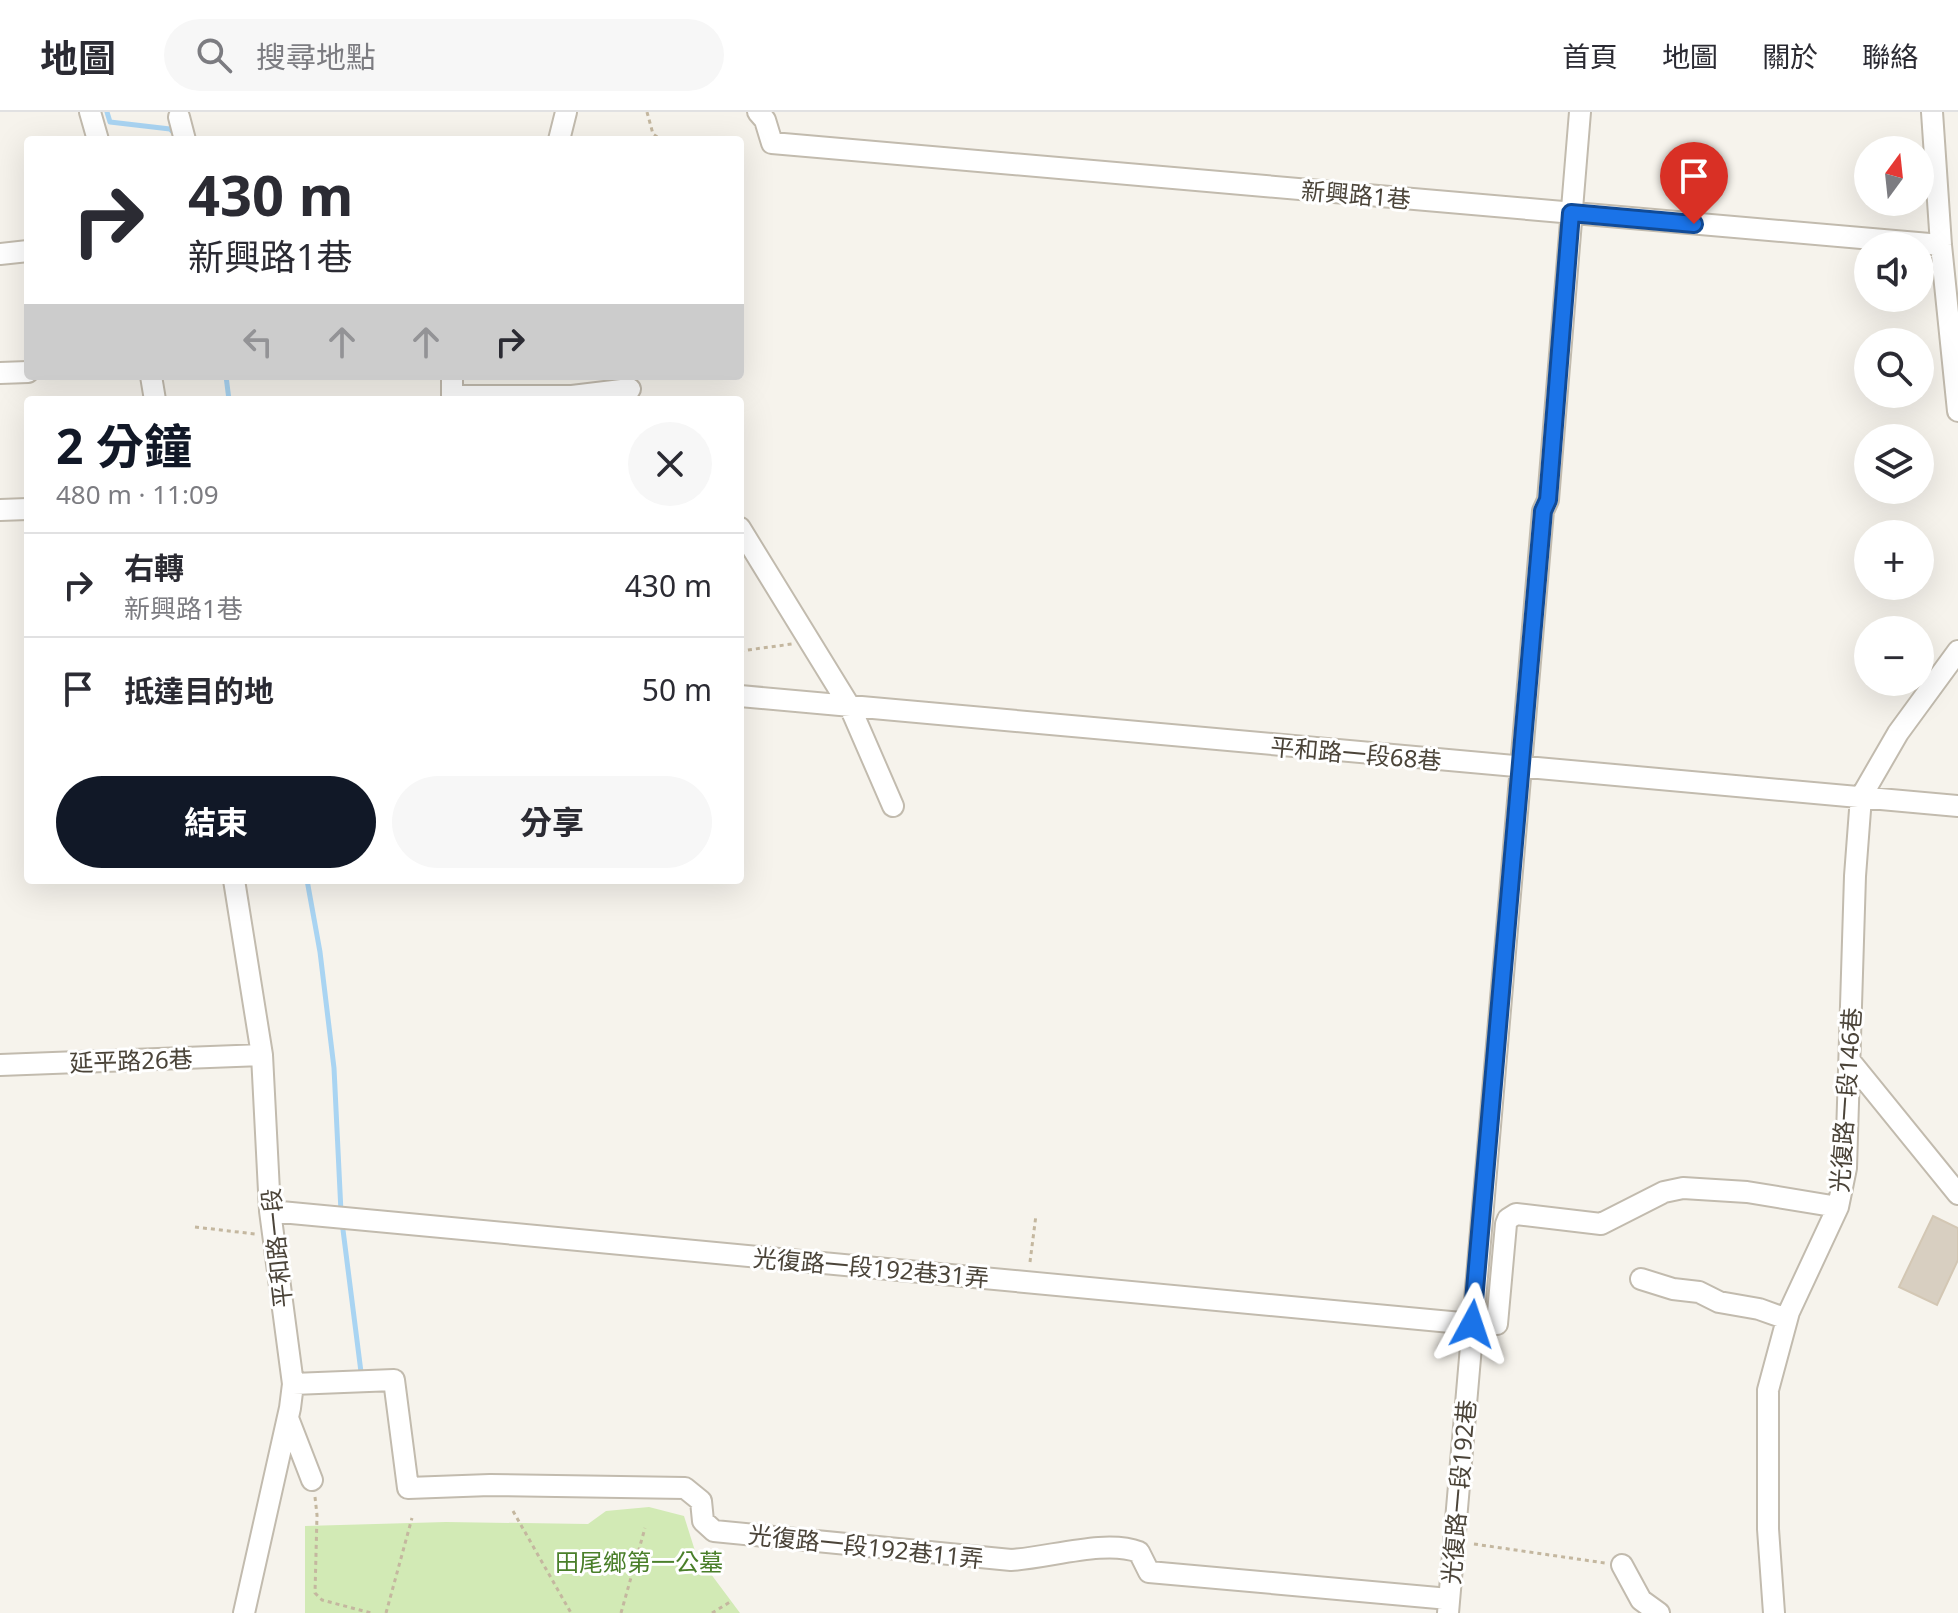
<!DOCTYPE html>
<html lang="zh-TW">
<head>
<meta charset="utf-8">
<style>
	body { margin:0; font-family:"Noto Sans","Noto Sans TC",sans-serif; background:#f7f7f7; color:#2b2b33; height:100vh; display:flex; flex-direction:column; font-size:30px; white-space:nowrap }
	* { box-sizing:border-box; margin:0 }
	p { font-size:26px; color:#7c7c81 }
	.icon { flex:none; width:44px; height:44px; fill:none; stroke:currentColor; stroke-width:2; stroke-linecap:round; stroke-linejoin:round }
	.map { position:relative; flex:1; overflow:hidden }
	.panel { position:absolute; left:24px; top:284px; width:720px; height:488px; display:flex; flex-direction:column; background:#fff; border-radius:8px; box-shadow:0 8px 32px #0002 }
	.panel>* { flex:none }
	.guide { position:absolute; left:24px; top:24px; width:720px; height:244px; border-radius:8px; box-shadow:0 8px 32px #0002; background:#fff; color:#2b2b33; overflow:hidden }
	.needle { width:52px; rotate:15deg }
	.controls { position:absolute; left:1854px; top:24px; display:grid; gap:16px }
	.controls a { display:grid; place-items:center; width:80px; height:80px; border-radius:50%; background:#fff; box-shadow:0 8px 32px #0002; font-size:40px }
	.pin { position:absolute; display:grid; place-items:center; width:68px; height:68px; color:#fff; margin:-82px -34px; border-radius:50% 50% 50% 0; rotate:-45deg; box-shadow:0 0 8px #0007 }
	.pin .icon { rotate:45deg }
	.me { position:absolute; width:88px; margin:-44px; rotate:5deg; stroke-linejoin:round; filter:drop-shadow(0 0 6px #0008) }
	.turn { display:flex; align-items:center; gap:28px; height:168px; padding:0 32px; font-size:36px }
	.turn .icon { width:104px; height:104px; stroke-width:2.5 }
	.turn b { display:block; font-size:56px; line-height:68px }
	.lanes { display:flex; align-items:center; height:76px; padding:0 32px; background:#0003; justify-content:center; gap:40px; direction:ltr }
	.lanes .off { opacity:.35 }
	.round { display:grid; place-items:center; flex:none; width:84px; height:84px; border-radius:42px; background:#f7f7f7 }
	.head { display:flex; align-items:center; justify-content:space-between; height:136px; padding:0 32px }
	h1 { font-size:48px; font-weight:700; line-height:60px; color:#111827 }
	.button { display:flex; gap:16px; margin-top:auto; padding:16px 32px }
	.button a { flex:1; height:92px; border-radius:48px; background:#111827; color:#fff; font-size:32px; font-weight:700; line-height:92px; text-align:center }
	.button a+a { background:#f7f7f7; color:#2b2b33 }
	ul { padding:0; list-style:none }
	li { display:flex; align-items:center; gap:24px; height:104px; padding:0 32px; border-top:2px solid #e1e1e2 }
	li div { flex:1 }
	li b { display:block; font-size:30px }
	li em { font-style:normal }
	header { display:flex; align-items:center; gap:48px; box-sizing:border-box; height:112px; padding:0 40px; background:#fff; border-bottom:2px solid #e1e1e2 }
	header strong { font-size:38px }
	nav { display:flex; gap:44px; margin-inline-start:auto; font-size:28px }
	.search { width:560px; height:72px; background:#f7f7f7; display:flex; align-items:center; gap:20px; box-sizing:border-box; padding:0 28px; border-radius:44px; color:#7c7c81; font-size:30px }
	.map>svg:first-child { display:block }
	.green { fill:#d2eab5 }
	.lines { fill:none; stroke-linecap:round; stroke-linejoin:round }
	.stream { stroke:#a9d4f2; stroke-width:5 }
	.building { fill:#d8cfc1; stroke:#d3c7b4; stroke-width:2 }
	.minor-casing { stroke:#c2bbae; stroke-width:24 }
	.path { stroke:#c4b79f; stroke-width:3; stroke-dasharray:4 4; stroke-linecap:butt }
	.minor { stroke:#fff; stroke-width:20 }
	.route-casing { stroke:#114b97; stroke-width:20 }
	.route { stroke:#1a73e8; stroke-width:14 }
	.labels { text-anchor:middle; dominant-baseline:central; stroke-width:6; stroke-linejoin:round; paint-order:stroke }
	.street-label { font-size:24px; fill:#4b4439; stroke:#fff }
	.park-label { font-size:24px; fill:#4a7f2a; stroke:#fff }
</style>
</head>
<body>
<header>
<strong>地圖</strong>
<div class="search"><svg class="icon" aria-label="search" viewBox="0 0 24 24"><circle cx="10" cy="10" r="6"/><path d="M15 15l6 6"/></svg>搜尋地點</div>
<nav><a>首頁</a><a>地圖</a><a>關於</a><a>聯絡</a></nav>
</header>
<div class="map">
<svg width="1958" height="1501" viewBox="0 0 1958 1501">
	<rect width="100%" height="100%" fill="#f6f3ec"/>
	<path class="green" d="M649 1395 684 1404 696 1442 740 1501H305V1414L446 1410 588 1412 606 1399Z"/>
	<g class="lines">
		<path class="stream" d="M107 0 110 10 170 17 176 23
			M226 264 229 288
			M307 768 320 840 334 956 341 1100
			M342 1110 361 1260"/>
	</g>
	<path class="building" d="M1933 1104 1958 1116V1148L1937 1193 1899 1175Z"/>
	<g class="lines">
		<g class="minor-casing">
			<path id="minor" d="M90 0 98 28
				M758 0 765 8 772 31 1941 133
				M1932 0 1941 133 1958 299
				M179 5 185 28
				M559 28 566 0
				M0 142 28 139
				M0 261 28 260
				M151 264 155 288
				M452 264V284H572L630 277
				M0 398 28 397
				M740 416 850 595 893 694
				M740 584 1958 694
				M234 768 262 943 270 1099 293 1272 290 1296 244 1501
				M1850 949 1958 1082
				M0 953 262 943
				M270 1099 1472 1212H1497L1506 1112 1508 1107 1516 1102 1601 1112 1664 1080 1683 1076 1747 1080 1838 1095
				M1641 1167 1673 1177 1699 1180 1719 1190 1759 1197 1787 1207
				M293 1272 394 1268 408 1376 490 1373 685 1376 701 1389 703 1409 714 1419 1011 1448C1049 1446 1105 1427 1139 1440L1149 1460 1449 1487
				M288 1306 312 1368
				M1622 1453 1641 1488 1659 1501
				M1448 1501 1543 399 1548 388 1580 0
				M1774 1501 1768 1417V1278L1789 1200 1838 1095 1846 1056 1855 764 1861 685 1898 621 1958 539"/>
		</g>
		<path class="path" d="M647 0 653 22 662 28
			M740 539 792 532
			M195 1115 255 1122
			M1030 1150 1036 1103
			M315 1385 317 1403 315 1481 322 1488 371 1501
			M513 1399 571 1501
			M1474 1432 1605 1451
			M386 1501 412 1406
			M621 1501 645 1416
			M712 1501 730 1490"/>
		<use href="#minor" class="minor"/>
	</g>
	<g class="lines">
		<g class="route-casing">
			<path id="route" d="M1472 1212 1543 399 1548 388 1571 101 1694 112"/>
		</g>
		<use href="#route" class="route"/>
	</g>
	<g class="labels">
		<g class="street-label">
			<text transform="translate(1356 82) rotate(5)">新興路1巷</text>
			<text transform="translate(1356 641) rotate(5)">平和路一段68巷</text>
			<text transform="translate(131 948) rotate(-2)">延平路26巷</text>
			<text transform="translate(1845 988) rotate(-86)">光復路一段146巷</text>
			<text transform="translate(276 1136) rotate(-96)">平和路一段</text>
			<text transform="translate(871 1155) rotate(5)">光復路一段192巷31弄</text>
			<text transform="translate(1458 1380) rotate(-85)">光復路一段192巷</text>
			<text transform="translate(866 1434) rotate(6)">光復路一段192巷11弄</text>
		</g>
		<g class="park-label">
			<text x="639" y="1449">田尾鄉第一公墓</text>
		</g>
	</g>
</svg>
<div class="controls">
<a><svg class="needle" viewBox="-14 -14 28 28"><path d="M0-13l5 13h-10z" fill="#e53935"/><path d="M0 13l5-13h-10z" fill="#7c7c81"/></svg></a>
<a><svg class="icon" aria-label="sound" viewBox="0 0 24 24"><path d="M4 9h4l5-4v14l-5-4H4zM17 9q2 3 0 6"/></svg></a>
<a><svg class="icon" aria-label="search" viewBox="0 0 24 24"><circle cx="10" cy="10" r="6"/><path d="M15 15l6 6"/></svg></a>
<a><svg class="icon" aria-label="layers" viewBox="0 0 24 24"><path d="M12 4l9 5-9 5-9-5zM3 14l9 5 9-5"/></svg></a>
<a>+</a>
<a>−</a>
</div>
<div class="pin" style="left:1694px;top:112px;background:#d93025"><svg class="icon" aria-label="arrive" viewBox="0 0 24 24"><path d="M6 21V4h12l-3 4 3 4H6"/></svg></div>
<svg class="me" style="left:1472px;top:1212px" viewBox="-20 -20 40 40"><path d="M0-17L14 15 0 8-14 15z" fill="#1a73e8" stroke="#fff" stroke-width="4"/></svg>
<div class="guide">
<div class="turn"><svg class="icon" aria-label="right" viewBox="0 0 24 24"><path d="M7 20v-9h11M14 6l5 5-5 5"/></svg><div><b>430 m</b>新興路1巷</div></div>
<div class="lanes"><svg class="icon off" aria-label="left" viewBox="0 0 24 24"><path d="M17 20v-9H6M10 6l-5 5 5 5"/></svg><svg class="icon off" aria-label="ahead" viewBox="0 0 24 24"><path d="M12 20V5M6 11l6-6 6 6"/></svg><svg class="icon off" aria-label="ahead" viewBox="0 0 24 24"><path d="M12 20V5M6 11l6-6 6 6"/></svg><svg class="icon" aria-label="right" viewBox="0 0 24 24"><path d="M7 20v-9h11M14 6l5 5-5 5"/></svg></div>
</div>
<section class="panel">
<div class="head"><div><h1>2 分鐘</h1><p>480 m · 11:09</p></div><a class="round"><svg class="icon" aria-label="close" viewBox="0 0 24 24"><path d="M6 6l12 12M18 6L6 18"/></svg></a></div>
<ul>
<li><svg class="icon" aria-label="right" viewBox="0 0 24 24"><path d="M7 20v-9h11M14 6l5 5-5 5"/></svg><div><b>右轉</b><p>新興路1巷</p></div><em>430 m</em></li>
<li><svg class="icon" aria-label="arrive" viewBox="0 0 24 24"><path d="M6 21V4h12l-3 4 3 4H6"/></svg><div><b>抵達目的地</b></div><em>50 m</em></li>
</ul>
<div class="button"><a>結束</a><a>分享</a></div>
</section>
</div>
</body>
</html>
